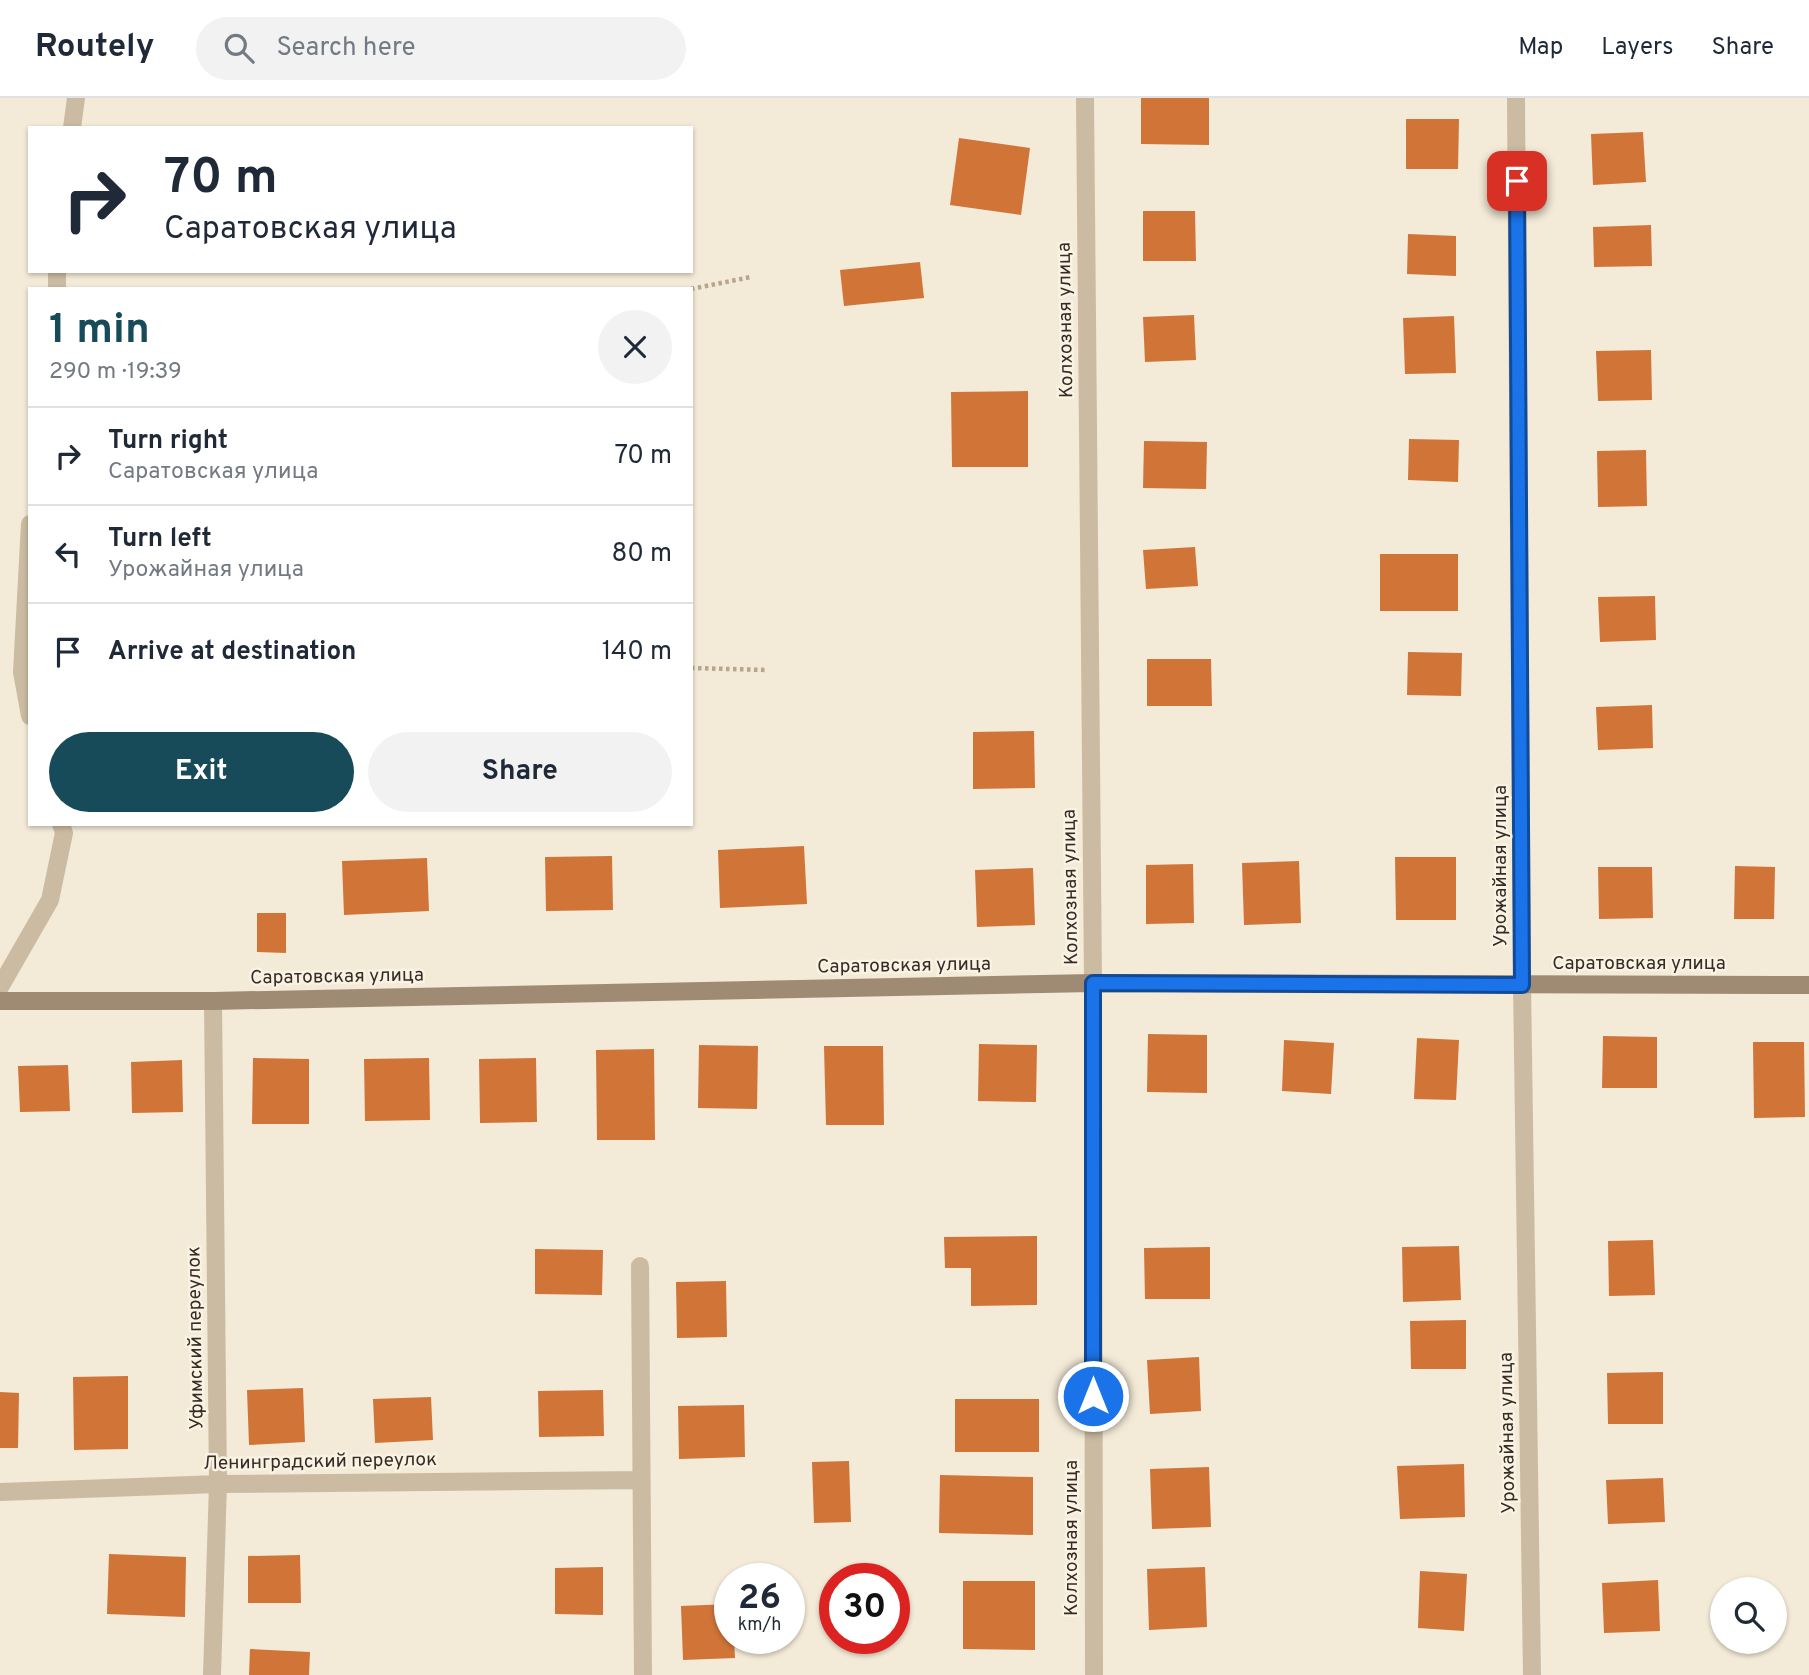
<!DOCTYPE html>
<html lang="en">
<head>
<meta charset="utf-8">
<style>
	body { margin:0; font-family:Overpass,sans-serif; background:#f2f2f3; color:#1f2937; height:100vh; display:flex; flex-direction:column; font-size:26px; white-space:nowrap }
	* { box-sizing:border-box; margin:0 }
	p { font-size:23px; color:#747a83 }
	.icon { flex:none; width:38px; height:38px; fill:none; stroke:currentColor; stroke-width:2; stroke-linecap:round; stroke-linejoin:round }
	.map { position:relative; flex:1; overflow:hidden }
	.side { position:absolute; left:28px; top:189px; width:665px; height:539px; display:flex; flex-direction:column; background:#fff; border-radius:0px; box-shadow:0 2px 5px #0004 }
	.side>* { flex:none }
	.banner { position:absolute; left:28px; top:28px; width:665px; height:147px; border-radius:0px; box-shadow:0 2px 5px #0004; background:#fff; color:#1f2937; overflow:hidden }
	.fabs { position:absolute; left:1710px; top:1479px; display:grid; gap:14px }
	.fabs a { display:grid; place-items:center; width:77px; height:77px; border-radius:50%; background:#fff; box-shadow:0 2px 5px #0004; font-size:35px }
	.speed { position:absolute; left:714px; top:1465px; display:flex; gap:14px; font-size:35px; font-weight:700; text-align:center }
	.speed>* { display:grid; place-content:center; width:91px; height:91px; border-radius:50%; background:#fff; box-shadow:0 2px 5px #0004; line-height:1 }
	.speed small { font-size:18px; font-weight:400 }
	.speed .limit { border:10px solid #d22; background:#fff; color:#111 }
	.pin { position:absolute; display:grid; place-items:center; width:60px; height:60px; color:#fff; margin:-30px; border-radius:14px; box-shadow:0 4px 10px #0006 }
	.me { position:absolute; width:77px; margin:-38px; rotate:0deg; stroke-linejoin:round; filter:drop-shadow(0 0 5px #0008) }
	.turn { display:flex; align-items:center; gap:24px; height:147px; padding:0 21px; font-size:32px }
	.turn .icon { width:91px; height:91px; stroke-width:2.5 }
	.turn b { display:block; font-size:49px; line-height:60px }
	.round { display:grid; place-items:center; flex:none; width:74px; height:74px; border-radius:37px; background:#f2f2f3 }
	.head { display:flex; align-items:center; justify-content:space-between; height:119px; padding:0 21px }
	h1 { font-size:42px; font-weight:700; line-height:52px; color:#184b5a }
	.primary-button { display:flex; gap:14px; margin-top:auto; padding:14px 21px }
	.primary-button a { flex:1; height:80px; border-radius:42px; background:#184b5a; color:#fff; font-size:28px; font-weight:700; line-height:80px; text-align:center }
	.primary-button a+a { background:#f2f2f3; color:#1f2937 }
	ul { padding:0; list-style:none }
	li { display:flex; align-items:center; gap:21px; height:98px; padding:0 21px; border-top:2px solid #e0e1e3 }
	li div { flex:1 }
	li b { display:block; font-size:26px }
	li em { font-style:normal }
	header { display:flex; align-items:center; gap:42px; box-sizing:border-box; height:98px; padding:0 35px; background:#fff; border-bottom:2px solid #e0e1e3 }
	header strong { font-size:33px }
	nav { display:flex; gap:38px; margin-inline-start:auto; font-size:24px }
	.search { width:490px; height:63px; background:#f2f2f3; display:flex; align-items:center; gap:18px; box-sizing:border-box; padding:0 24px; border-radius:38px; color:#747a83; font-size:26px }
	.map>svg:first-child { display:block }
	.building { fill:#d07438 }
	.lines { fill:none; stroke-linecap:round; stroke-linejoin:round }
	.path { stroke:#b7a58c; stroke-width:4.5; stroke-dasharray:3.5 3.5; stroke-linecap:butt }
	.street { stroke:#cbbba2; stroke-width:18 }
	.secondary { stroke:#9f8a73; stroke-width:18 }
	.route-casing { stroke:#114b97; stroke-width:18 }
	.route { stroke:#1a73e8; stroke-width:12 }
	.labels { text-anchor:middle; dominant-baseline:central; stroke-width:5; stroke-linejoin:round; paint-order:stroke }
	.street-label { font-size:19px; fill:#352d25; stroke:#faf3e3 }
</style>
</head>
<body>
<header>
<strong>Routely</strong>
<div class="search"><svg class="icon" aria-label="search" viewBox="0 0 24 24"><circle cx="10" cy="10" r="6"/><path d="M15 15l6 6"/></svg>Search here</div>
<nav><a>Map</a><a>Layers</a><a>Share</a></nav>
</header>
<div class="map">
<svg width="1809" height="1577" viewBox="0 0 1809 1577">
	<rect width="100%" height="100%" fill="#f3ead7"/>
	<path class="building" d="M1141 0H1209V47L1141 46Z
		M1406 21H1459L1458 71H1406Z
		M1643 34 1646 84 1593 87 1591 36Z
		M959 40 1030 50 1021 117 950 107Z
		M1143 113H1195L1196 163H1143Z
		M1651 127 1652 168 1594 169 1593 129Z
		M1408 136 1456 138V178L1407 176Z
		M920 164 924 200 844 208 840 172Z
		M1194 217 1196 262 1145 264 1143 219Z
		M1454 218 1456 275 1405 276 1403 220Z
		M1651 252 1652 302 1598 303 1596 253Z
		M1028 293V369H952L951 294Z
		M1409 341 1459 342 1458 384 1408 382Z
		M1144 343 1207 344 1206 391 1143 390Z
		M1646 352 1647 408 1598 409 1597 353Z
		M1195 449 1198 488 1146 491 1143 452Z
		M1380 456H1458V513H1380Z
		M1655 498 1656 542 1600 544 1598 499Z
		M1408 554 1462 555 1461 598 1407 597Z
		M1147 561H1211L1212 608H1147Z
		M1652 607 1653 650 1598 652 1596 609Z
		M1034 633 1035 690 973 691V634Z
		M804 748 807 806 720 810 718 752Z
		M612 758 613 812 546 813 545 759Z
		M1395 759H1456V822H1396Z
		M427 760 429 813 344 817 342 763Z
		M1299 763 1301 825 1244 827 1242 765Z
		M1193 766 1194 825 1146 826V767Z
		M1735 768 1775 769 1774 821H1734Z
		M1598 769H1652L1653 820 1599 821Z
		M1033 770 1035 827 977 829 975 772Z
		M257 815H286V855L257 854Z
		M1148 936 1207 937V995L1147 994Z
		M1603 938 1657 939V990H1602Z
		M1417 940 1459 942 1456 1002 1414 1001Z
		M1284 942 1334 945 1331 996 1282 993Z
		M1753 944H1804L1805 1019 1754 1020Z
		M979 946 1037 947 1036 1004 978 1003Z
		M699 947 758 948 757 1011 698 1010Z
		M824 948H883L884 1027H826Z
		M654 951 655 1042H597L596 952Z
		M253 960 309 961V1026H252Z
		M429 960 430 1022 365 1023 364 961Z
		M536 960 537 1024 480 1025 479 961Z
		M182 962 183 1014 132 1015 131 964Z
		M68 967 70 1013 20 1014 18 968Z
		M1037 1138V1207L971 1208V1170H945L944 1139Z
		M1653 1142 1655 1197 1609 1198 1608 1143Z
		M1459 1148 1461 1202 1403 1204 1402 1149Z
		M1210 1149V1201H1145L1144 1150Z
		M535 1151 603 1152 602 1197 535 1196Z
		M726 1183 727 1239 677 1240 676 1184Z
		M1466 1222V1271H1411L1410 1223Z
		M1199 1259 1201 1313 1150 1316 1147 1262Z
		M1663 1274V1326H1608L1607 1275Z
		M128 1278V1351L74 1352 73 1279Z
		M303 1290 305 1344 249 1347 247 1292Z
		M603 1292 604 1338 539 1339 538 1293Z
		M0 1294 19 1295 18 1350H0Z
		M431 1299 433 1342 375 1345 373 1301Z
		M955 1301H1039V1354H955Z
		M744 1307 745 1359 679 1361 678 1308Z
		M849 1363 851 1424 814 1425 812 1364Z
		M1464 1366 1465 1419 1400 1421 1397 1368Z
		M1209 1369 1211 1429 1152 1431 1150 1371Z
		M940 1377 1033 1379V1437L939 1435Z
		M1663 1380 1665 1424 1608 1426 1606 1382Z
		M109 1456 186 1459 185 1519 107 1516Z
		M300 1457 301 1505H248V1458Z
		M603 1469V1517L555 1516V1470Z
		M1205 1469 1207 1529 1149 1532 1147 1471Z
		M1420 1473 1467 1476 1464 1533 1418 1530Z
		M1658 1482 1660 1533 1604 1535 1602 1485Z
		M963 1483H1035V1552L963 1551Z
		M730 1506V1540H734L735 1560 683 1562 681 1508Z
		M250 1551 310 1554 309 1577H249Z"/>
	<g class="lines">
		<path class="path" d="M691 191 751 179
			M691 570 768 572"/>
		<path class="street" d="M1085 0 1093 885 1094 1577
			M1516 0 1522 886 1532 1577
			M72 30 76 0
			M57 191V173
			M30 426 22 574 30 618
			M0 889 50 802 64 735 61 726
			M640 1168 643 1577
			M0 1394 218 1386 641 1382
			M212 1577 218 1386 213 903"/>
		<path class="secondary" d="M0 903H213L1093 885 1809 887"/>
	</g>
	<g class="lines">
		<g class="route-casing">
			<path id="route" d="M1093 1298V885L1522 887 1517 83"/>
		</g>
		<use href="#route" class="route"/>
	</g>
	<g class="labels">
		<g class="street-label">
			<text transform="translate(1066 222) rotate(-91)">Колхозная улица</text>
			<text transform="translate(1501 768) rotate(-90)">Урожайная улица</text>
			<text transform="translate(1071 789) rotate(-91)">Колхозная улица</text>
			<text x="1639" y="866">Саратовская улица</text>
			<text transform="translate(904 868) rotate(-1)">Саратовская улица</text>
			<text transform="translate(337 879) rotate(-1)">Саратовская улица</text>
			<text transform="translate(196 1240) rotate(-91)">Уфимский переулок</text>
			<text transform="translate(1508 1335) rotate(-91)">Урожайная улица</text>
			<text transform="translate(320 1364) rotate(-1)">Ленинградский переулок</text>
			<text transform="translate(1072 1440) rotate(-90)">Колхозная улица</text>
		</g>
	</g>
</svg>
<div class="fabs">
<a><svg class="icon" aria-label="search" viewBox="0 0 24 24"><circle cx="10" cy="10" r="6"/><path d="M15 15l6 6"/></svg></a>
</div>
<div class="speed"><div>26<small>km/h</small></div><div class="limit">30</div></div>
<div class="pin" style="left:1517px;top:83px;background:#d93025"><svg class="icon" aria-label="arrive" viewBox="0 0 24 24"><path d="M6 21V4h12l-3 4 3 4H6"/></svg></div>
<svg class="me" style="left:1093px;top:1298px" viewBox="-20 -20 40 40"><circle r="17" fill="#1a73e8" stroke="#fff" stroke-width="3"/><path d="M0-11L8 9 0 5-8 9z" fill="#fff"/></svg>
<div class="banner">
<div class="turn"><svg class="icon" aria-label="right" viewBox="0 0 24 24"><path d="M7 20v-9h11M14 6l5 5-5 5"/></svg><div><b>70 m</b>Саратовская улица</div></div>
</div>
<section class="side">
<div class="head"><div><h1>1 min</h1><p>290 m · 19:39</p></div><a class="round"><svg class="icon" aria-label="close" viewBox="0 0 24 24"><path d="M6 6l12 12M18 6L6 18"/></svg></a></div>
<ul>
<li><svg class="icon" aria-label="right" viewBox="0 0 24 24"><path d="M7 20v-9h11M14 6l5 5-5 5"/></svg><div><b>Turn right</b><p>Саратовская улица</p></div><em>70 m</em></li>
<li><svg class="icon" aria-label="left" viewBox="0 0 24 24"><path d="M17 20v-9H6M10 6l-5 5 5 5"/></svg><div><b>Turn left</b><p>Урожайная улица</p></div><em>80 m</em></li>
<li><svg class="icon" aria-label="arrive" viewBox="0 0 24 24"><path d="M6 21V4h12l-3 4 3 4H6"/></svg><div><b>Arrive at destination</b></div><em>140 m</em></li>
</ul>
<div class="primary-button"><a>Exit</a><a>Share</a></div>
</section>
</div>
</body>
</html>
